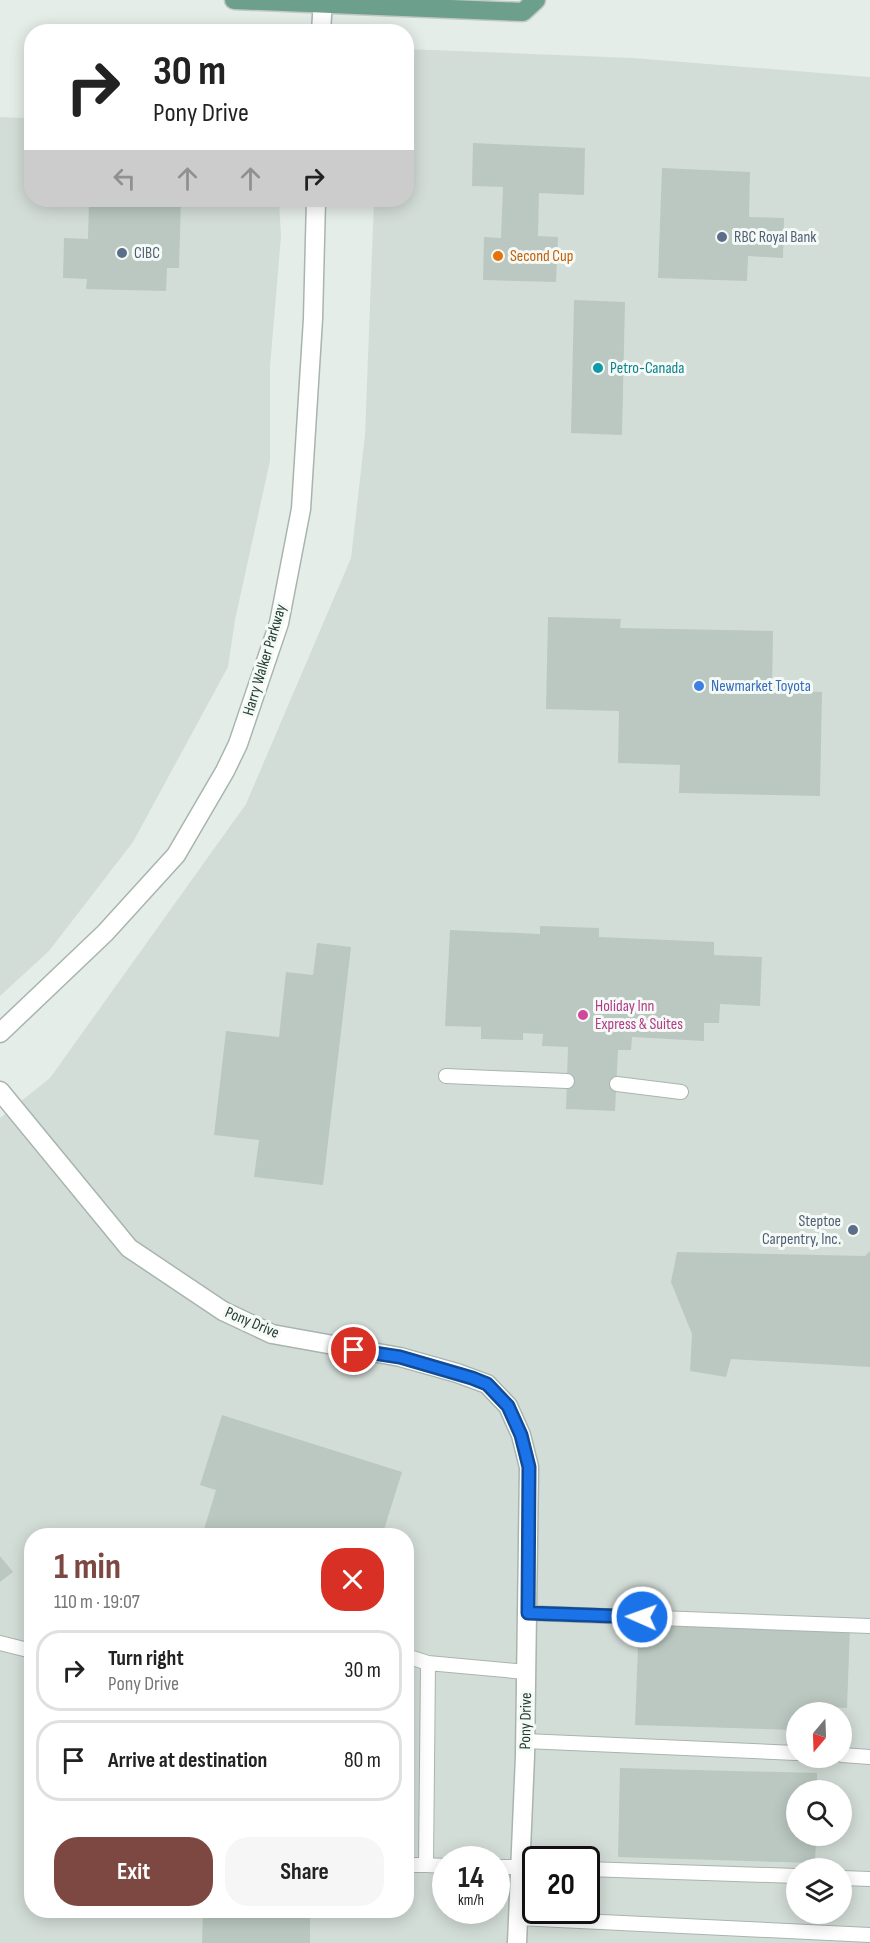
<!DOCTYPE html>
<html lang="en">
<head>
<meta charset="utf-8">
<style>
	body { margin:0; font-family:"Sofia Sans Condensed",sans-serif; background:#f6f6f6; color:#222; height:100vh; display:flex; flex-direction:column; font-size:22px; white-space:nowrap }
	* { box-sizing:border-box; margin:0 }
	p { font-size:20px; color:#767676 }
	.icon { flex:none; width:33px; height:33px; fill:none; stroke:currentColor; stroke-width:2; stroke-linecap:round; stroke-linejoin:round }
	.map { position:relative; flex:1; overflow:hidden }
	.side { position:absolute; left:24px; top:1528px; width:390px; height:390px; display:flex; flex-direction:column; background:#fff; border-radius:24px; box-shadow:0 3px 15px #0003 }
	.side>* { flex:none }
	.banner { position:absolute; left:24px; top:24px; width:390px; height:183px; border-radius:24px; box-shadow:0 3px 15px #0003; background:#fff; color:#222; overflow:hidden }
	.needle { width:39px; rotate:199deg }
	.fabs { position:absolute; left:786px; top:1702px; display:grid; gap:12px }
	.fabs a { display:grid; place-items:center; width:66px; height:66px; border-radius:50%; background:#fff; box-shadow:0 3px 15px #0003; font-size:30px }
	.speed { position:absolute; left:432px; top:1846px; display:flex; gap:12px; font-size:30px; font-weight:700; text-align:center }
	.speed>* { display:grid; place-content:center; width:78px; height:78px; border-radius:50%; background:#fff; box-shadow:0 3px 15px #0003; line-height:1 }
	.speed small { font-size:15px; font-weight:400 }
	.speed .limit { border:3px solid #111; border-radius:9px; background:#fff; color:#111 }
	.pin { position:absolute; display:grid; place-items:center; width:51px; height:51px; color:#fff; margin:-26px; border:3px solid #fff; border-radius:50%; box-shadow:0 2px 6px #0007 }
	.me { position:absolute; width:66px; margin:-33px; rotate:272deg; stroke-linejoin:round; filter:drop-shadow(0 0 4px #0008) }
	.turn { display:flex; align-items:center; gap:21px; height:126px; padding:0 30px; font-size:27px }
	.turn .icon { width:78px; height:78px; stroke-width:2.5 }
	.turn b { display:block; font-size:42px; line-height:51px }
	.lanes { display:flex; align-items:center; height:57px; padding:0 30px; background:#0003; justify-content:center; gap:30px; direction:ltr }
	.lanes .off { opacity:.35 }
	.round { display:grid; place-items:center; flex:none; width:63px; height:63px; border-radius:24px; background:#f6f6f6 }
	.overview { display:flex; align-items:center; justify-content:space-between; height:102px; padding:0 30px }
	h1 { font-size:36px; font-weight:700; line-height:45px; color:#7c4841 }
	.action { display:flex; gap:12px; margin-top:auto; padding:12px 30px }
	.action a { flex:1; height:69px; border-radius:24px; background:#7c4841; color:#fff; font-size:24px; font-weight:700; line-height:69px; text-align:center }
	.action a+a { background:#f6f6f6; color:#222 }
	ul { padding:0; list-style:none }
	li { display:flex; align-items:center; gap:18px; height:81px; margin:0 12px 9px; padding:0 18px; border:3px solid #e0e0e0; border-radius:24px }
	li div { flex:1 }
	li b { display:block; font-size:22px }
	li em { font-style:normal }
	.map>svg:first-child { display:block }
	.built { fill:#d3ddd7; fill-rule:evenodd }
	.building { fill:#bac8c1 }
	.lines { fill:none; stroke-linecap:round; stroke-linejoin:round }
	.service-casing { stroke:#a8b5ae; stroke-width:16 }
	.minor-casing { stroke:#a8b5ae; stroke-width:21 }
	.tertiary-casing { stroke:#a8b5ae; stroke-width:21 }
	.primary-casing { stroke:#c2c9c6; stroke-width:21 }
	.service { stroke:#fff; stroke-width:14 }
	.minor { stroke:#fff; stroke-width:18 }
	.tertiary { stroke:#fff; stroke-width:18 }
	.primary { stroke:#6ca08c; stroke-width:18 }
	.route-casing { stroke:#114b97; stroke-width:15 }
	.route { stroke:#1a73e8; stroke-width:10 }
	.service-dot { fill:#5c6f8a; stroke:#f5faf7; stroke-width:2 }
	.food-dot { fill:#e8710a; stroke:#f5faf7; stroke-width:2 }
	.culture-dot { fill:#0f9aa8; stroke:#f5faf7; stroke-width:2 }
	.shop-dot { fill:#3f7fe0; stroke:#f5faf7; stroke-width:2 }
	.hotel-dot { fill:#d1479c; stroke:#f5faf7; stroke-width:2 }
	.labels { text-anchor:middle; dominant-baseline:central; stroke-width:6; stroke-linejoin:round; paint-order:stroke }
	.service-label { font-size:16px; fill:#4e5e75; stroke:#f5faf7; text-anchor:start }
	.food-label { font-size:16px; fill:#c56008; stroke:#f5faf7; text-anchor:start }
	.culture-label { font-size:16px; fill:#0d838f; stroke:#f5faf7; text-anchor:start }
	.street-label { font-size:16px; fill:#253e34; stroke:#f5faf7 }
	.shop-label { font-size:16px; fill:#366cbe; stroke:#f5faf7; text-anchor:start }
	.hotel-label { font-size:16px; fill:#b23c85; stroke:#f5faf7; text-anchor:start }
</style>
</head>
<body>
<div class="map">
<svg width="870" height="1943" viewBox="0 0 870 1943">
	<rect width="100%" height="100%" fill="#e5ede8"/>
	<path class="built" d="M407 49 633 58 870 77V1943H0V1118L50 1078 246 804 351 558 365 435 374 200H406ZM32 1536H406V1911H32ZM796 1713H842V1758H796ZM796 1791H842V1836H796ZM446 1860H496V1911H446ZM536 1860H586V1911H536ZM796 1869H842V1914H796Z
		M31 84 32 200H279L281 236 270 367V461L235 620 228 667 133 842 49 951 0 996V117L24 118Z"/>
	<path class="building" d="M473 143 585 148 584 195 539 193 538 236 558 237 556 282 483 280 484 237 501 238 503 187 472 186Z
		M662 168 750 172 749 217 784 218 783 258 748 256 747 281 658 278Z
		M89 200H181L179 268H167L166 291 86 289 87 279 63 278 64 238 88 239Z
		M574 300 625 302 622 435 571 433Z
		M548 617 621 619 620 628 773 631 772 690 822 692 820 796 679 793 680 765 618 763 619 711 546 709Z
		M540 926 599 928V937L714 942V955L762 957 760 1006 720 1004 719 1023H704V1041L632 1037 631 1050H618L615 1111 566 1109 568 1047 542 1046 543 1034 523 1033V1040L481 1039V1027L445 1026 450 930 540 934Z
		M317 943 351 947 323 1185 254 1177 259 1140 214 1135 226 1031 279 1037 286 972 313 975Z
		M870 1251V1367L731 1359 726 1377 690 1371 692 1334 671 1282 677 1252 865 1256Z
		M222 1415 402 1472 382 1536H202L216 1490 200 1485Z
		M0 1556 13 1572 0 1582Z
		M639 1620 850 1627 847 1708 824 1707V1713H796V1730L635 1725Z
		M620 1768 817 1773V1791H796V1836H816L815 1863 618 1857Z
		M203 1911H310V1943H202Z"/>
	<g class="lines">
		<g class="service-casing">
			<path id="service" d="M446 1076 567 1081
				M617 1084 681 1092
				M528 1613 870 1626
				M0 1643 32 1651
				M406 1656 428 1663
				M525 1741 796 1753
				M842 1755 870 1757
				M406 1865H426
				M446 1866 426 1865 428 1663 526 1672
				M496 1867H536
				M586 1869 796 1876
				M842 1878 870 1879
				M518 1918 870 1935"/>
		</g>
		<g class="minor-casing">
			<path id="minor" d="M0 1091 129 1248 223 1311 272 1334 400 1357 457 1373 487 1384 508 1406 521 1435 529 1467 525 1756 517 1943"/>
		</g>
		<g class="tertiary-casing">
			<path id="tertiary" d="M321 32 323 0
				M0 1033 105 933 176 855 225 771 238 744 279 623 301 509 313 319 316 200"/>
		</g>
		<g class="primary-casing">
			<path id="primary" d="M234 0 523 12 536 0"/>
		</g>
		<use href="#service" class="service"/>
		<use href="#minor" class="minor"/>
		<use href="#tertiary" class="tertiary"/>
		<use href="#primary" class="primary"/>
	</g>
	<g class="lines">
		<g class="route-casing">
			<path id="route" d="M354 1350 400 1357 472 1378 487 1384 508 1406 521 1435 529 1467 528 1613 642 1617"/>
		</g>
		<use href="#route" class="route"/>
	</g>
	<g class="service-dot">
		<circle cx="722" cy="237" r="6"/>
		<circle cx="122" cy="253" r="6"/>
		<circle cx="853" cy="1230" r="6"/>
	</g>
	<circle class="food-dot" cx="498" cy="256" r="6"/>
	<circle class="culture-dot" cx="598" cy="368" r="6"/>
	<circle class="shop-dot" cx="699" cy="686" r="6"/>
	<circle class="hotel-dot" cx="583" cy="1015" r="6"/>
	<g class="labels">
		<g class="service-label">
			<text x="734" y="237">RBC Royal Bank</text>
			<text x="134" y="253">CIBC</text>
			<text x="841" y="1221" text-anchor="end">Steptoe<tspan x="841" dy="18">Carpentry, Inc.</tspan></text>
		</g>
		<g class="food-label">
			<text x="510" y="256">Second Cup</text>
		</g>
		<g class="culture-label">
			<text x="610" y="368">Petro-Canada</text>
		</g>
		<g class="street-label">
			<text transform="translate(265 660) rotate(-73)">Harry Walker Parkway</text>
			<text transform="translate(252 1323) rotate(23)">Pony Drive</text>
			<text transform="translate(526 1721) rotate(-89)">Pony Drive</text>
		</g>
		<g class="shop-label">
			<text x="711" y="686">Newmarket Toyota</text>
		</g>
		<g class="hotel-label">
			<text x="595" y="1006">Holiday Inn<tspan x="595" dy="18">Express &amp; Suites</tspan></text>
		</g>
	</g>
</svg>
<div class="fabs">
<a><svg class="needle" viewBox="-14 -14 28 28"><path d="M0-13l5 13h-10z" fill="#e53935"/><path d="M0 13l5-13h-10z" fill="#767676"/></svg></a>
<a><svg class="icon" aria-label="search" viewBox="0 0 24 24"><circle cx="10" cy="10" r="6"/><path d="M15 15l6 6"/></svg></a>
<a><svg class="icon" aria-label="layers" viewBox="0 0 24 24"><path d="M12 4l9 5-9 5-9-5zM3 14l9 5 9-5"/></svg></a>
</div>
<div class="speed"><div>14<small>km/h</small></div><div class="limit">20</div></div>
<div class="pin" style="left:354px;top:1350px;background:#d93025"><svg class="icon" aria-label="arrive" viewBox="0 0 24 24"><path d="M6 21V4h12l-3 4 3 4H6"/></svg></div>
<svg class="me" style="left:642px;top:1617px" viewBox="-20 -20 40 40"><circle r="17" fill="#1a73e8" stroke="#fff" stroke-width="3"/><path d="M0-11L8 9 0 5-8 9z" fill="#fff"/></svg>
<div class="banner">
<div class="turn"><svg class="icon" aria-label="right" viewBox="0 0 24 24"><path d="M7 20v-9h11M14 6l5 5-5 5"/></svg><div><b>30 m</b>Pony Drive</div></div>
<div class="lanes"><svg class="icon off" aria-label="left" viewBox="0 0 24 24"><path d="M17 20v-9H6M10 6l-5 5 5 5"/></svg><svg class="icon off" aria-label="ahead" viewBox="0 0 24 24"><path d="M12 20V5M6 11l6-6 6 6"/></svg><svg class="icon off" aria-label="ahead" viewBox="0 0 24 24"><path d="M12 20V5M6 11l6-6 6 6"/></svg><svg class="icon" aria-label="right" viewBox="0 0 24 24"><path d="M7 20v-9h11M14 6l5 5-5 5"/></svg></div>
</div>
<section class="side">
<div class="overview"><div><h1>1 min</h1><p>110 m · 19:07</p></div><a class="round" style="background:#d93025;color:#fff"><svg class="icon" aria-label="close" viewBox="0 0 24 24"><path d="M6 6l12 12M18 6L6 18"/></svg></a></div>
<ul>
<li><svg class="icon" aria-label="right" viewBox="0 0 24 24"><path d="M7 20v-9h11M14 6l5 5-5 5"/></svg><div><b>Turn right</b><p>Pony Drive</p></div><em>30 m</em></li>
<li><svg class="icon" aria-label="arrive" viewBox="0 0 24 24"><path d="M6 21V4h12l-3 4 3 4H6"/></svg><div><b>Arrive at destination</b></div><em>80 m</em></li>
</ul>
<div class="action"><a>Exit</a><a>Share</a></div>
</section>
</div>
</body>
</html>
